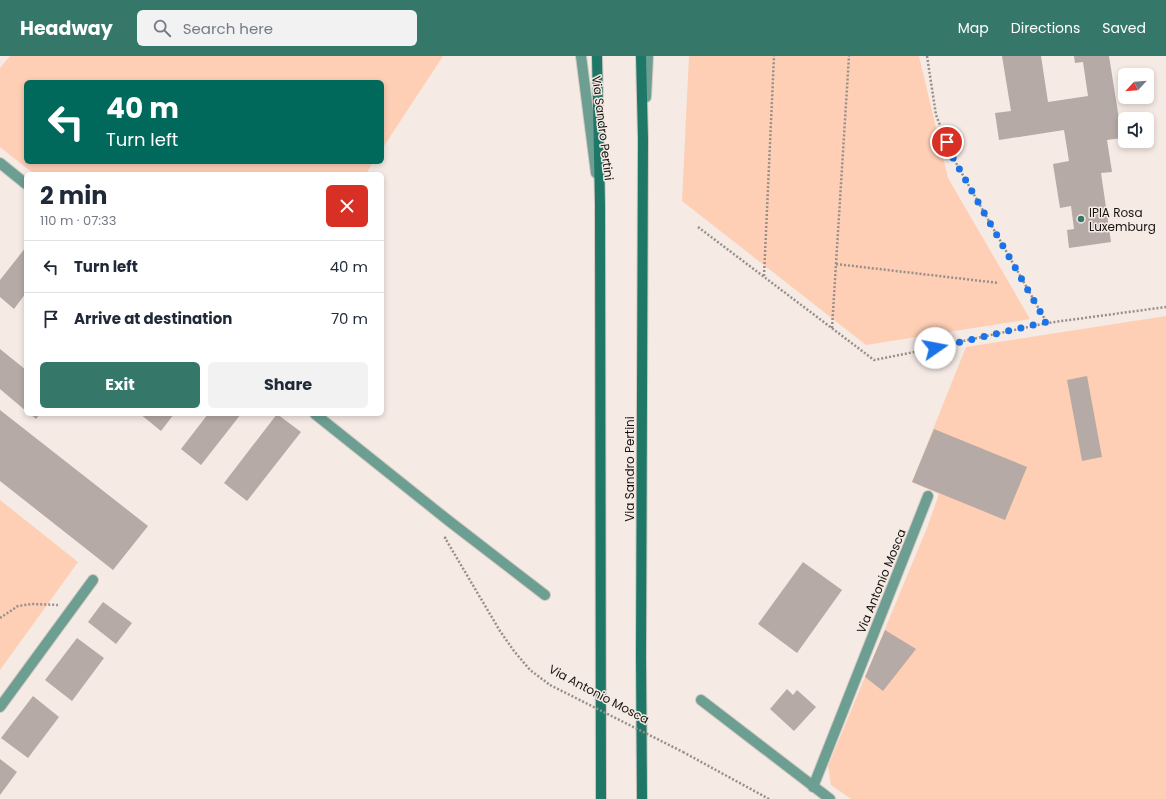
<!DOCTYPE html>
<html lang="en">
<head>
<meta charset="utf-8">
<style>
	body { margin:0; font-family:Poppins,sans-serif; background:#f2f2f3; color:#1f2937; height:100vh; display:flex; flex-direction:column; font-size:15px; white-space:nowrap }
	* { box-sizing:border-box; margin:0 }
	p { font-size:13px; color:#747a83 }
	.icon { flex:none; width:22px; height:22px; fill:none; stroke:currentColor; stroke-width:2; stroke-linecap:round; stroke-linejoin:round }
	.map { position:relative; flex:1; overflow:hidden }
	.panel { position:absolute; left:24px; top:116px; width:360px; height:244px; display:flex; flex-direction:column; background:#fff; border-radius:6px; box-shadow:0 2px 6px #0003 }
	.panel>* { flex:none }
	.guide { position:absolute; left:24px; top:24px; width:360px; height:84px; border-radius:6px; box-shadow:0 2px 6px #0003; background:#00695c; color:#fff; overflow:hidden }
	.needle { width:26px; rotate:244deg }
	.fabs { position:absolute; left:1118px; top:12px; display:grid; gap:8px }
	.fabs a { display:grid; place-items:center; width:36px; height:36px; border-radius:6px; background:#fff; box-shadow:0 2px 6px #0003; font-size:20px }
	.pin { position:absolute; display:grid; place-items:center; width:34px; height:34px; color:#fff; margin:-17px; border:2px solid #fff; border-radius:50%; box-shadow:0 1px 4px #0007 }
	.me { position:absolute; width:44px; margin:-22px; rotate:78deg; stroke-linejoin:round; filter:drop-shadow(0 0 3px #0008) }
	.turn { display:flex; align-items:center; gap:14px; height:84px; padding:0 16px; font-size:18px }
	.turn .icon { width:52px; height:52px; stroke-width:2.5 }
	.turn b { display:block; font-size:28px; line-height:34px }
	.round { display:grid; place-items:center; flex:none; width:42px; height:42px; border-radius:6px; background:#f2f2f3 }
	.overview { display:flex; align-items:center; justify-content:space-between; height:68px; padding:0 16px }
	h1 { font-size:24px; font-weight:700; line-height:30px }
	.button { display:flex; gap:8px; margin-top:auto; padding:8px 16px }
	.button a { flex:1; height:46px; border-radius:6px; background:#35786a; color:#fff; font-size:16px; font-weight:700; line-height:46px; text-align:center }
	.button a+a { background:#f2f2f3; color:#1f2937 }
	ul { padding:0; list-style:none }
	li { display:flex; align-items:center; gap:12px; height:52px; padding:0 16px; border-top:1px solid #e0e1e3 }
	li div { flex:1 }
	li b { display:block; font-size:15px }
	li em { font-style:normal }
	header { display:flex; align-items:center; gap:24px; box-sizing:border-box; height:56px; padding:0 20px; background:#35786a; color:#fff }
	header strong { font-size:19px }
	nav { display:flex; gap:22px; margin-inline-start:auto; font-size:14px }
	.search { width:280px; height:36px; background:#f2f2f3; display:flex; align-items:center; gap:10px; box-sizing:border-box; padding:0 14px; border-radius:6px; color:#747a83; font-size:15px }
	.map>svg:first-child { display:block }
	.green { fill:#fecfb5 }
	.building { fill:#b5aaa5 }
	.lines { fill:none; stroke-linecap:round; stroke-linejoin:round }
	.service-casing { stroke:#d1c8c2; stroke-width:12 }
	.minor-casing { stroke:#d1c8c2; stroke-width:12 }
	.secondary-casing { stroke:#d1c8c2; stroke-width:12 }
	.path { stroke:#968f8a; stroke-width:2.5; stroke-dasharray:2 2; stroke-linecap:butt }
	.service { stroke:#6c9e92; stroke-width:10 }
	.minor { stroke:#6c9e92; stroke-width:10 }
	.secondary { stroke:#1e7767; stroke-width:10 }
	.path-bridge { stroke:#968f8a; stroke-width:2.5; stroke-dasharray:2 2; stroke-linecap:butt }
	.route { stroke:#1a73e8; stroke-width:7; stroke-dasharray:0 12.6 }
	.poi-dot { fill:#35786a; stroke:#f5eae4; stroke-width:1.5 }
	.labels { text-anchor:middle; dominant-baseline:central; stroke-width:3; stroke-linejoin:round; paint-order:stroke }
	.street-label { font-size:12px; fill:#161311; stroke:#f5eae4 }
	.poi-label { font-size:12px; fill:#161311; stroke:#f5eae4; text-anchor:start }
</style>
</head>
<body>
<header>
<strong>Headway</strong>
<div class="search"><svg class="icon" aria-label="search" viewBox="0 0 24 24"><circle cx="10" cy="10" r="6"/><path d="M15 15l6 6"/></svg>Search here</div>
<nav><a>Map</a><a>Directions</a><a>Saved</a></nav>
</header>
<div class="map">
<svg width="1166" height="743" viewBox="0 0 1166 743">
	<rect width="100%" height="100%" fill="#f5eae4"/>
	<path class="green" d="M10 0H443L382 93V26H26V106H373L366 118H34L0 91V12Z
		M689 0H919L948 122 1030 263 866 289 682 145Z
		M1166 260V743H851L831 729 828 710 927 472 939 438 912 426 966 291Z
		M0 444 78 506 0 614Z"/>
	<path class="building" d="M1002 0H1041L1048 46 1088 40 1083 6 1075 7 1074 0H1109L1122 82 1107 84 1112 116 1101 117 1111 186 1069 192 1067 174 1074 173 1071 150 1060 152 1053 108 1069 105 1064 74 999 84 995 57 1011 55Z
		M26 191V237L14 253 0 241V224Z
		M0 293 26 314V355L0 333Z
		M1087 320 1102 401 1082 405 1067 324Z
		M0 354 148 470 113 514 0 425Z
		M30 358H40L36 363Z
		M140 358H174L161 375Z
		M208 358H241L201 409 181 393Z
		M277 358 301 376 247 445 224 427Z
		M934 373 1027 411 1005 464 912 426Z
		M803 506 842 534 797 597 758 568Z
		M103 546 132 567 116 588 88 566Z
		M885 574 916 593 883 635 865 621Z
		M77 582 104 602 72 645 45 624Z
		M787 633 793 639 797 634 816 651 794 675 770 653Z
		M33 640 59 661 28 702 1 682Z
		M0 703 17 716 0 739Z"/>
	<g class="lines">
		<g class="service-casing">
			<path id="service" d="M0 107 26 128
				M315 358 449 465 545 539
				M701 644 830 743
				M813 731 928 440"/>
		</g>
		<g class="minor-casing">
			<path id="minor" d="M581 0 596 117
				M646 41 648 0
				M0 651 93 524"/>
		</g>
		<g class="secondary-casing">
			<path id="secondary" d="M597 0 600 148 601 743
				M641 0 643 83 641 600 642 743"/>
		</g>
		<path class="path" d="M927 0 936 59 952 100 1047 267
			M698 171 874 304 950 289 963 285 1047 267 1166 251
			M836 208 999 227
			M764 220 774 0
			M832 272 849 0
			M446 481 445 482 500 575 514 595 530 614 550 629
			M0 562 18 550 32 548 58 549
			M683 696 769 743"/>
		<use href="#service" class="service"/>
		<use href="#minor" class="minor"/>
		<use href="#secondary" class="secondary"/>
		<path class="path-bridge" d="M550 629 683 696"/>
	</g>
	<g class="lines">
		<path class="route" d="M935 292 1046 266 952 100 947 86"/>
	</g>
	<circle class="poi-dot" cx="1081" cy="163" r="4"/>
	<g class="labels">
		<g class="street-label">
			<text transform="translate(603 72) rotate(83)">Via Sandro Pertini</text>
			<text transform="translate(629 413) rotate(-90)">Via Sandro Pertini</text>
			<text transform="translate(881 525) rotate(-68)">Via Antonio Mosca</text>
			<text transform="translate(599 638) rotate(28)">Via Antonio Mosca</text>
		</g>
		<g class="poi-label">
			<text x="1089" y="156">IPIA Rosa<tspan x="1089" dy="14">Luxemburg</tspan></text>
		</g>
	</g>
</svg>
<div class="fabs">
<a><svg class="needle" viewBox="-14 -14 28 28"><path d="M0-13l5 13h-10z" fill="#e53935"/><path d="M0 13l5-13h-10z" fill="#747a83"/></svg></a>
<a><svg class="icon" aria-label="sound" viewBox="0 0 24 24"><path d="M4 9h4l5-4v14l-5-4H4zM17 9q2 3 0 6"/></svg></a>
</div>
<div class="pin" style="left:947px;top:86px;background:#d93025"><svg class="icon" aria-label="arrive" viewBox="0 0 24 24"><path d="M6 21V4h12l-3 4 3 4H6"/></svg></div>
<svg class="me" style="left:935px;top:292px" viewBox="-20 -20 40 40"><circle r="19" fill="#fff"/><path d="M0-13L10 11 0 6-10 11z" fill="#1a73e8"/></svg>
<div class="guide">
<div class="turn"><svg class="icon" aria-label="left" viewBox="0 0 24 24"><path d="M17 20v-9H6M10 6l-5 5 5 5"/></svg><div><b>40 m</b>Turn left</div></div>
</div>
<section class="panel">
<div class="overview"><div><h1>2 min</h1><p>110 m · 07:33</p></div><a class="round" style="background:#d93025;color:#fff"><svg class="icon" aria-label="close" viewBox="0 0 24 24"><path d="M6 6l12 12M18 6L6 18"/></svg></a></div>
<ul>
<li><svg class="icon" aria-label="left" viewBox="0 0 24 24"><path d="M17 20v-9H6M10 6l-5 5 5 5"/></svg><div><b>Turn left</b></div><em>40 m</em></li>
<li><svg class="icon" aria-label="arrive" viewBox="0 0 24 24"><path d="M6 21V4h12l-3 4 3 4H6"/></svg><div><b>Arrive at destination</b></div><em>70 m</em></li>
</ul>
<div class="button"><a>Exit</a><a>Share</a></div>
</section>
</div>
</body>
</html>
